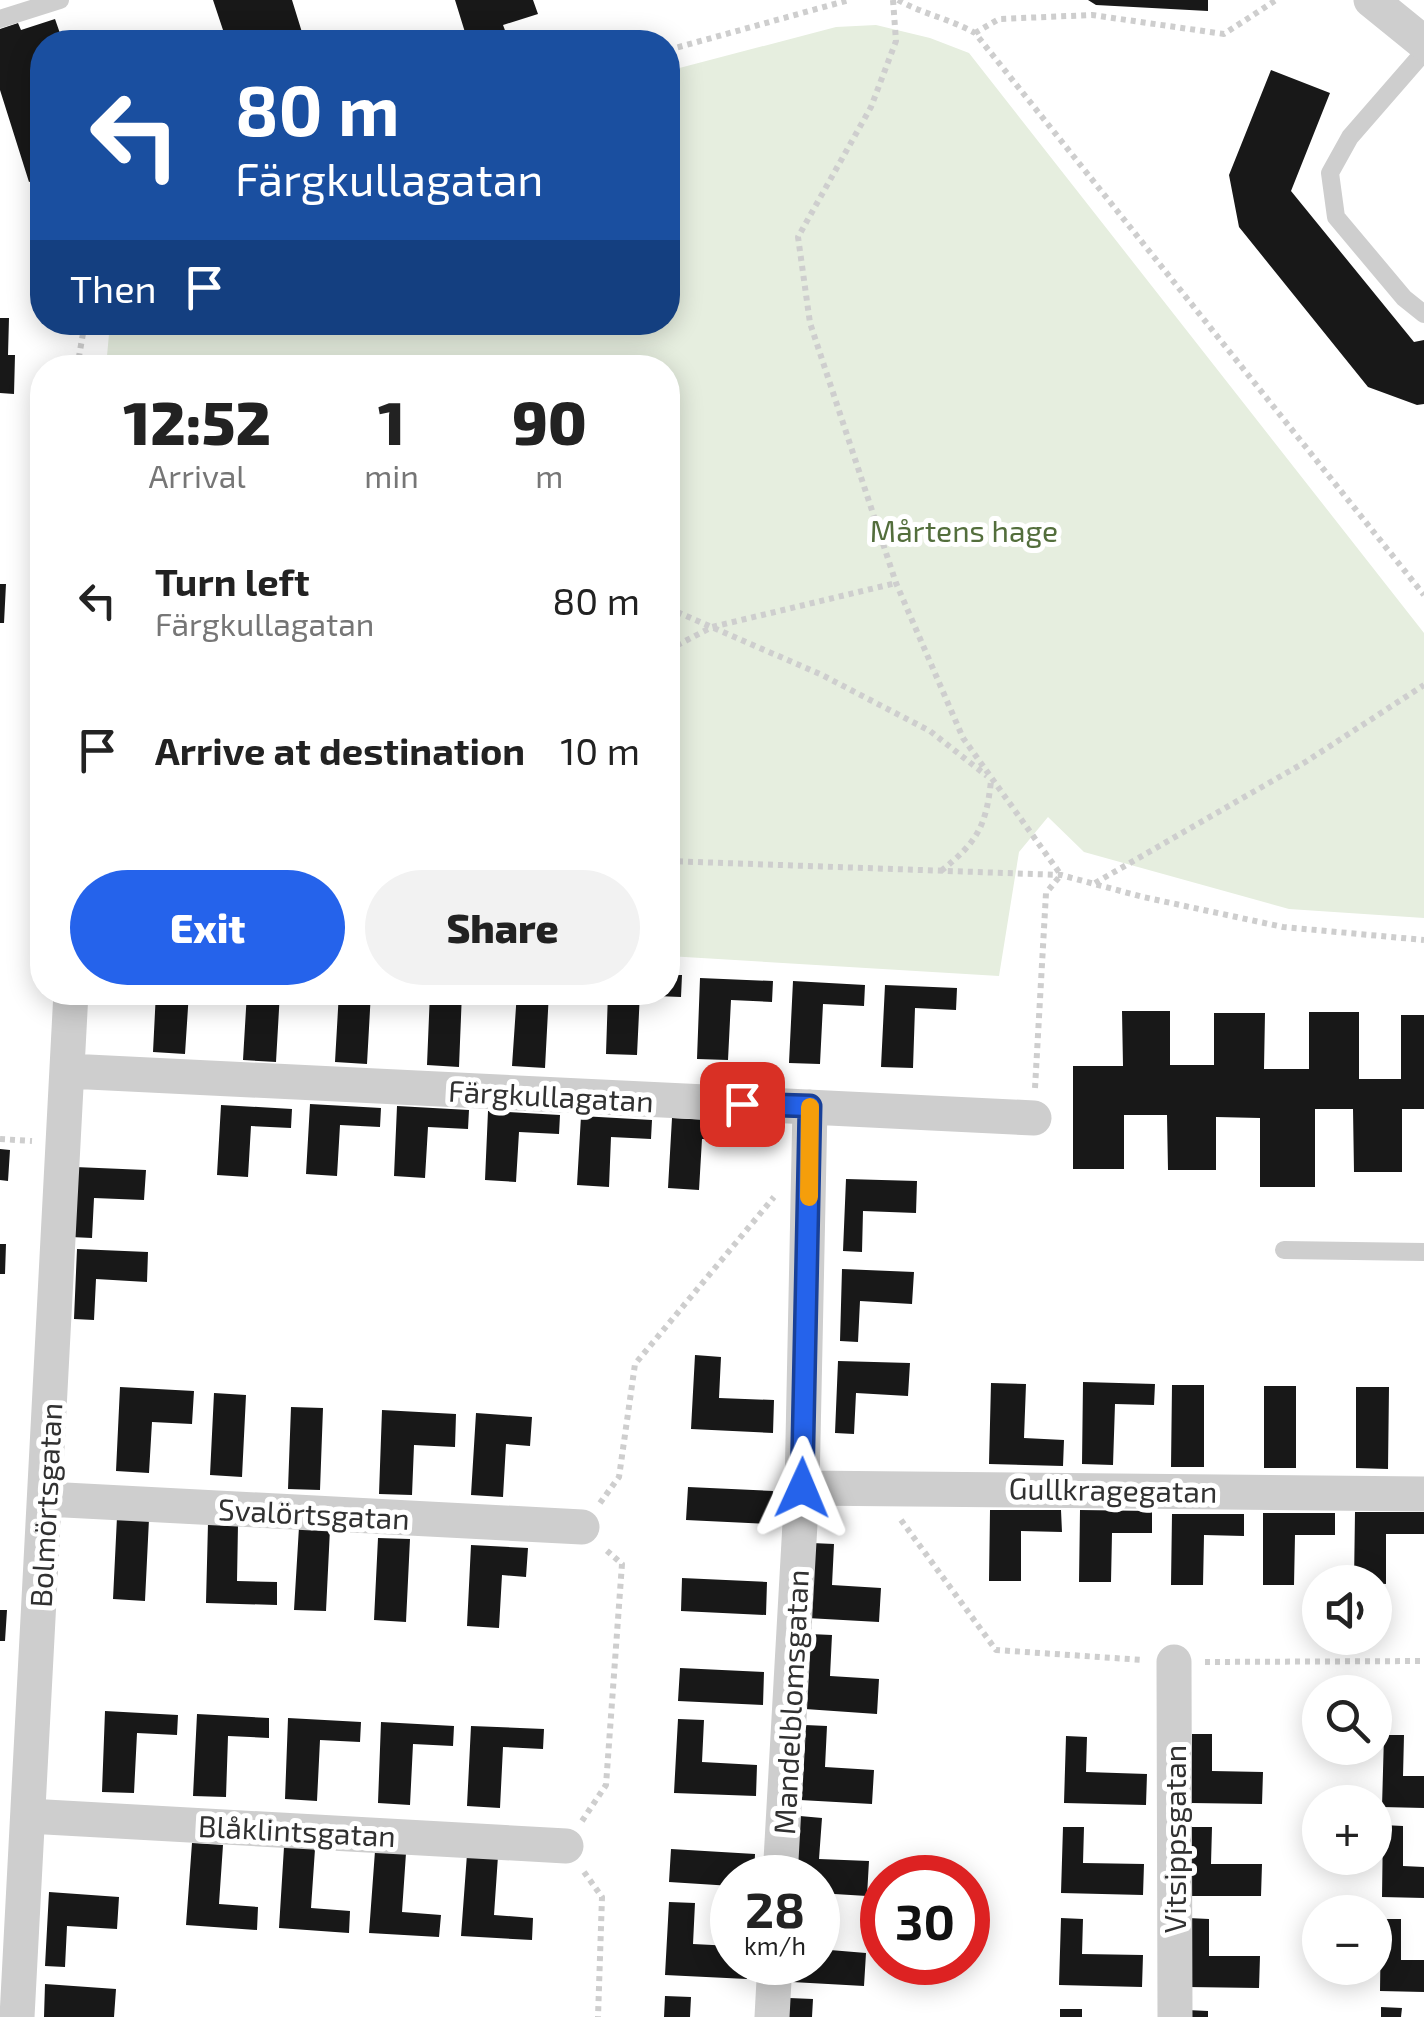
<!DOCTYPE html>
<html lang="en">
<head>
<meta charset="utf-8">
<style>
	body { margin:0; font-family:"Exo 2",sans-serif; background:#f2f2f2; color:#222; height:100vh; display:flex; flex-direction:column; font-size:38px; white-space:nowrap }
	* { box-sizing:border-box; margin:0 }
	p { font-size:32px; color:#767676 }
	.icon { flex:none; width:55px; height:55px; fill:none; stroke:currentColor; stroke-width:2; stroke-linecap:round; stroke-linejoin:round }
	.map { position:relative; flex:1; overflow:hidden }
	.sheet { position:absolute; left:30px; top:355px; width:650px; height:650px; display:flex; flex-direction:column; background:#fff; border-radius:40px; box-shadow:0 5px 25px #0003 }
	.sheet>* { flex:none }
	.banner { position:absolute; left:30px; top:30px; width:650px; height:305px; border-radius:40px; box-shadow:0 5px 25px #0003; background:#1a4fa0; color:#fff; overflow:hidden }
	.fabs { position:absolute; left:1302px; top:1565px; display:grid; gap:20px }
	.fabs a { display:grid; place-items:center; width:90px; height:90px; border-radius:50%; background:#fff; box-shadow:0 5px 25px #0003; font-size:50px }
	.speed { position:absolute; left:710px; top:1855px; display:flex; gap:20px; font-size:50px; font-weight:700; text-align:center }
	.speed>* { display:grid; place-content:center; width:130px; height:130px; border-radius:50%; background:#fff; box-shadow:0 5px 25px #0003; line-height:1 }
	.speed small { font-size:25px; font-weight:400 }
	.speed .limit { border:15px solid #d22; background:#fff; color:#111 }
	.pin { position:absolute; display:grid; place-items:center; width:85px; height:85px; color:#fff; margin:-42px; border-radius:20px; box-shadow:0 5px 15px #0006 }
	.me { position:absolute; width:110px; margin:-55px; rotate:1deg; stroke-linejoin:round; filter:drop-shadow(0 0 8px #0008) }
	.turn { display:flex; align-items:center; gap:35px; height:210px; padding:0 40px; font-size:45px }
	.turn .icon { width:130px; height:130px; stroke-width:2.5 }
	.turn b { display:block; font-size:70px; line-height:85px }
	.then { display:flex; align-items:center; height:95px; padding:0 40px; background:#0003; gap:20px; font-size:38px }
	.eta { display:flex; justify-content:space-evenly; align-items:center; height:170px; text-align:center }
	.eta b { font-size:60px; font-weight:800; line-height:70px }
	.button { display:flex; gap:20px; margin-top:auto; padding:20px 40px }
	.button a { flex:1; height:115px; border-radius:60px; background:#2563eb; color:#fff; font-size:40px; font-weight:800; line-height:115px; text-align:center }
	.button a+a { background:#f2f2f2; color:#222 }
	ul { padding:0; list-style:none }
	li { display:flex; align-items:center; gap:30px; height:150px; padding:0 40px }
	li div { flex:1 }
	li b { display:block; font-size:38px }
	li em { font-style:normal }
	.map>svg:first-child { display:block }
	.green { fill:#e6eedf }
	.building { fill:#181818 }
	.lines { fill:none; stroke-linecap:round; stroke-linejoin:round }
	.path { stroke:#cecece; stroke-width:6; stroke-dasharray:5 5; stroke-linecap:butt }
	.lane { stroke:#cecece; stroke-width:18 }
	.street { stroke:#cecece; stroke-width:35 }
	.route-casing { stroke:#184099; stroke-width:25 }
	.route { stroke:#2563eb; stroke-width:18 }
	.slow { stroke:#f59e0b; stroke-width:18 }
	.labels { text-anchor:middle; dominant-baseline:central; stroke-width:10; stroke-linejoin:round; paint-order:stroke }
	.park-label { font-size:30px; fill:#536e3c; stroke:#fff }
	.street-label { font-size:30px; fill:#313131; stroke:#fff }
</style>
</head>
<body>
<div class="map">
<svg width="1424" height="2017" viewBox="0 0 1424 2017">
	<rect width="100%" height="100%" fill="#fff"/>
	<path class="green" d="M876 25 930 38 969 53 1424 633V918L1289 909 1084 852 1048 817 1019 852 999 976 668 956V368L106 367 110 323 668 322V71L836 27Z"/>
	<path class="building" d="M213 0H292L305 42H227Z
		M455 0H533L538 14 503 25 506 33 468 42Z
		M1088 0H1208V11L1096 5Z
		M55 19 63 42H42V178L29 182 0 90V29L18 23 21 30Z
		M1271 70 1330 93 1291 191 1414 342 1424 340V404L1417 405 1368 387 1239 227 1229 175Z
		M0 318H9L8 355H15L14 394 0 393Z
		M0 584H6L4 623H0Z
		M668 975H682L681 997 656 996V992H668Z
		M700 978 773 981 772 1002 731 1000 728 1060 697 1059Z
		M793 981 865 985 864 1006 823 1004 820 1064 789 1063Z
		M885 985 957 988 956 1010 915 1008 913 1068 881 1067Z
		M156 992H189L185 1054 153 1052Z
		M247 992H280L276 1062 243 1060Z
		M339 992H371L367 1064 335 1062Z
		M430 992H462L459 1067 427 1065Z
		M517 992H549L545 1068 512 1066Z
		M608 992H640L637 1055 606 1054Z
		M1122 1011H1170V1065H1214V1013H1265L1264 1069H1309V1012H1359V1079H1401V1015H1424V1109H1402V1172H1354L1353 1109H1315V1187H1260V1118L1216 1117V1170H1168L1167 1115H1124V1169H1073V1066H1123Z
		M310 1104 381 1108 380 1127 340 1125 337 1176 306 1174Z
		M221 1105 292 1109 291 1128 251 1126 248 1177 217 1175Z
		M397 1106 469 1110 468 1129 428 1127 425 1178 394 1176Z
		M488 1111 560 1115 559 1134 519 1132 516 1182 485 1180Z
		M581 1116 652 1120 651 1139 611 1137 609 1187 577 1185Z
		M672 1118 743 1122 742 1141 702 1139 699 1190 668 1188Z
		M0 1149 10 1150 8 1181 0 1180Z
		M75 1167 146 1170 144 1200 94 1198 92 1238 71 1237Z
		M846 1179 917 1181 916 1213 863 1211 862 1252 843 1251Z
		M0 1244H6L5 1274H0Z
		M77 1249 148 1252 147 1282 96 1279 94 1320 74 1319Z
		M842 1269 914 1272 912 1304 860 1301 858 1342 840 1341Z
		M695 1355 721 1357 719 1398 774 1400 773 1433 691 1429Z
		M838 1361 910 1363 908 1396 856 1393 854 1434 835 1433Z
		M1083 1382 1155 1384 1154 1405 1115 1404 1113 1465 1082 1464Z
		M991 1383 1026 1384 1024 1438 1064 1440 1063 1466 989 1464Z
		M1172 1385H1204V1467H1171Z
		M1264 1386H1296V1468H1264Z
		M120 1387 194 1391 192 1424 152 1422 149 1473 116 1471Z
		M1356 1387H1389L1388 1469 1356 1468Z
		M214 1393 246 1395 242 1477 210 1475Z
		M291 1407 323 1408 320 1490 288 1489Z
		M382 1410 456 1414 455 1447 414 1445 412 1495 379 1494Z
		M476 1413 532 1417 530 1446 506 1444 503 1497 471 1495Z
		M688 1487 773 1491 771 1524 686 1520Z
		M990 1510H1061L1062 1532 1021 1531V1581H989Z
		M1080 1510 1152 1511V1533H1112L1111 1582H1079Z
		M1355 1512H1424V1534H1386V1584L1354 1582Z
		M1263 1513H1335V1535H1295L1294 1585H1263Z
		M1172 1514H1244V1536L1204 1535 1203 1585H1171Z
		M117 1517 149 1519 145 1601 113 1599Z
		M208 1523 238 1524 237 1581 277 1582V1605L206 1603Z
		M299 1527 330 1529 326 1611 294 1610Z
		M378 1538 410 1539 406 1622 374 1620Z
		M812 1543 834 1544 832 1585 881 1588 879 1622 807 1618Z
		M471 1545 528 1548 526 1577 502 1575 499 1628 467 1626Z
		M682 1578 767 1582 766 1615 681 1611Z
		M0 1610H7L5 1641H0Z
		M810 1634 832 1635 830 1676 879 1679 877 1714 805 1709Z
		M680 1668 764 1672 763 1705 678 1701Z
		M105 1711 178 1715 177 1735 137 1733 134 1793 102 1792Z
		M197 1714 269 1718V1738L228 1736 226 1797 193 1796Z
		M288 1718 361 1722 360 1742 320 1740 317 1801 285 1799Z
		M678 1719 704 1720 702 1762 757 1765 756 1796 674 1793Z
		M381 1722 454 1726 453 1746 413 1744 410 1805 378 1803Z
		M805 1725 827 1726 825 1767 874 1770 872 1804 800 1800Z
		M471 1726 544 1729 543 1749 503 1747 500 1808 467 1806Z
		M1192 1734H1212V1771L1263 1772 1262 1804 1191 1803Z
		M1384 1735H1404L1403 1776H1424V1808L1382 1807Z
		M1066 1736 1087 1737 1086 1772 1147 1774 1146 1805 1064 1803Z
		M800 1816 822 1818 819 1859 869 1861 867 1896 818 1893V1878H796Z
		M1383 1825 1403 1826V1866L1424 1867V1898L1382 1897Z
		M1063 1827H1084L1083 1863 1144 1864 1143 1895 1061 1893Z
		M1191 1827H1212L1211 1864H1262L1261 1896H1190Z
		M192 1843 223 1845 219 1904 258 1907 257 1930 186 1925Z
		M284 1847 315 1849 311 1908 350 1911 349 1933 279 1928Z
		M671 1849 755 1854 754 1878H732V1886L669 1882Z
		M375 1851 406 1853 402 1912 441 1915 439 1937 369 1933Z
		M467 1854 498 1856 494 1915 533 1918 532 1940 461 1936Z
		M49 1892 119 1897 117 1929 67 1926 65 1967 45 1966Z
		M669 1902 695 1903 693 1944 732 1946V1962H748L747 1979 665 1975Z
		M1061 1918 1083 1919 1082 1954 1143 1955 1142 1987 1059 1985Z
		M1188 1918 1209 1919V1956H1260L1259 1988 1188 1987Z
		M1381 1919H1401V1960H1424V1992L1380 1991Z
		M818 1949 866 1953 864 1986 792 1982 793 1962H818Z
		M45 1984 116 1989 114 2017H44Z
		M665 1996 691 1997 690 2017H664Z
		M789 1998 813 1999 812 2017H788Z
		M1381 2007 1402 2008 1401 2017H1381Z
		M1060 2009H1082V2017H1060Z
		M1187 2010 1208 2011V2017H1187Z"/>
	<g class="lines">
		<path class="path" d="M893 0 896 41 871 107 798 237 810 323 896 583 963 738 1061 875
			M898 0C923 14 950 19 975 33L1424 595
			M975 33 999 19 1092 15 1224 34 1276 0
			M668 50 849 0
			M77 368 85 322
			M668 608 822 675 930 731 987 776
			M668 650 712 627 896 583
			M668 861 1061 875 1143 897 1283 927 1424 940
			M941 871C977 842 986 827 991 781
			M1095 883 1307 761 1424 685
			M1035 1088 1046 893 1060 876
			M0 1139 32 1141
			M600 1503 619 1477 635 1364 774 1197
			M901 1520 996 1650 1143 1660
			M1205 1662 1424 1661
			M582 1821 606 1785 622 1564 605 1549
			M584 1872 602 1897 598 2017"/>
		<path class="lane" d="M0 19 60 0
			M1424 52 1350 137 1330 173 1336 217 1404 298 1424 314
			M1284 1250 1424 1252"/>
		<path class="street" d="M1371 0 1424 43
			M68 1071 1034 1118
			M802 1488 1424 1494
			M46 1499 582 1527
			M1174 1662 1175 2017
			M28 1816 566 1846
			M780 1878 802 1488 810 1107
			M17 2017 71 992
			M772 2017 775 1962"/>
	</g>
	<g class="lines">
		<g class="route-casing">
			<path id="route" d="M742 1104 810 1106 802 1488"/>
		</g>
		<use href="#route" class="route"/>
		<path class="slow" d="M809 1197 810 1107"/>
	</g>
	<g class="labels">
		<g class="park-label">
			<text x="964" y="530">Mårtens hage</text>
		</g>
		<g class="street-label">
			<text transform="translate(551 1095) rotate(3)">Färgkullagatan</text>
			<text transform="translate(1113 1489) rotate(1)">Gullkragegatan</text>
			<text transform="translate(45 1505) rotate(-87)">Bolmörtsgatan</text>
			<text transform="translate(314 1513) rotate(3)">Svalörtsgatan</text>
			<text transform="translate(790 1702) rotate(-87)">Mandelblomsgatan</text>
			<text transform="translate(297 1830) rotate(3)">Blåklintsgatan</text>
			<text transform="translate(1174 1839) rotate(-90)">Vitsippsgatan</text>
		</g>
	</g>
</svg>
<div class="fabs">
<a><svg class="icon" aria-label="sound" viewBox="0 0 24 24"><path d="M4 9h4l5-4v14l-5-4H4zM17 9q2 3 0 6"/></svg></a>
<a><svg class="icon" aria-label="search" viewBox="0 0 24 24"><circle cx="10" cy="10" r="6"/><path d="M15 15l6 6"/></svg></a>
<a>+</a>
<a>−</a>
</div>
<div class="speed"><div>28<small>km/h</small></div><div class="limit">30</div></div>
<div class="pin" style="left:742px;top:1104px;background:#d93025"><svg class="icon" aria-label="arrive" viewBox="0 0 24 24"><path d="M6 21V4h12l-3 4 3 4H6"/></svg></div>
<svg class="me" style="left:802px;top:1488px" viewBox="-20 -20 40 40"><path d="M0-17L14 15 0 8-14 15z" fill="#2563eb" stroke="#fff" stroke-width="4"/></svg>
<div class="banner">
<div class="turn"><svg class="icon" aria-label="left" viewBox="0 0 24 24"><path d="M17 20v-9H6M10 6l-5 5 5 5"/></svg><div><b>80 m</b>Färgkullagatan</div></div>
<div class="then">Then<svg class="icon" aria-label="arrive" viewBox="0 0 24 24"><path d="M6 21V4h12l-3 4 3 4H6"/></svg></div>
</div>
<section class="sheet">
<div class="eta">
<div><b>12:52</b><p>Arrival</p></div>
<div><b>1</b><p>min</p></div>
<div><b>90</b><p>m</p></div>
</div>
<ul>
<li><svg class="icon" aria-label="left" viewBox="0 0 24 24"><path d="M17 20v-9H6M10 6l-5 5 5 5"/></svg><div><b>Turn left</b><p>Färgkullagatan</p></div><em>80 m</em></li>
<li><svg class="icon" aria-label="arrive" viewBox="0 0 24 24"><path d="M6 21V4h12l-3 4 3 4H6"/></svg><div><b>Arrive at destination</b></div><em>10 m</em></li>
</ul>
<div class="button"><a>Exit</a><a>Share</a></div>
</section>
</div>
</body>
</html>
